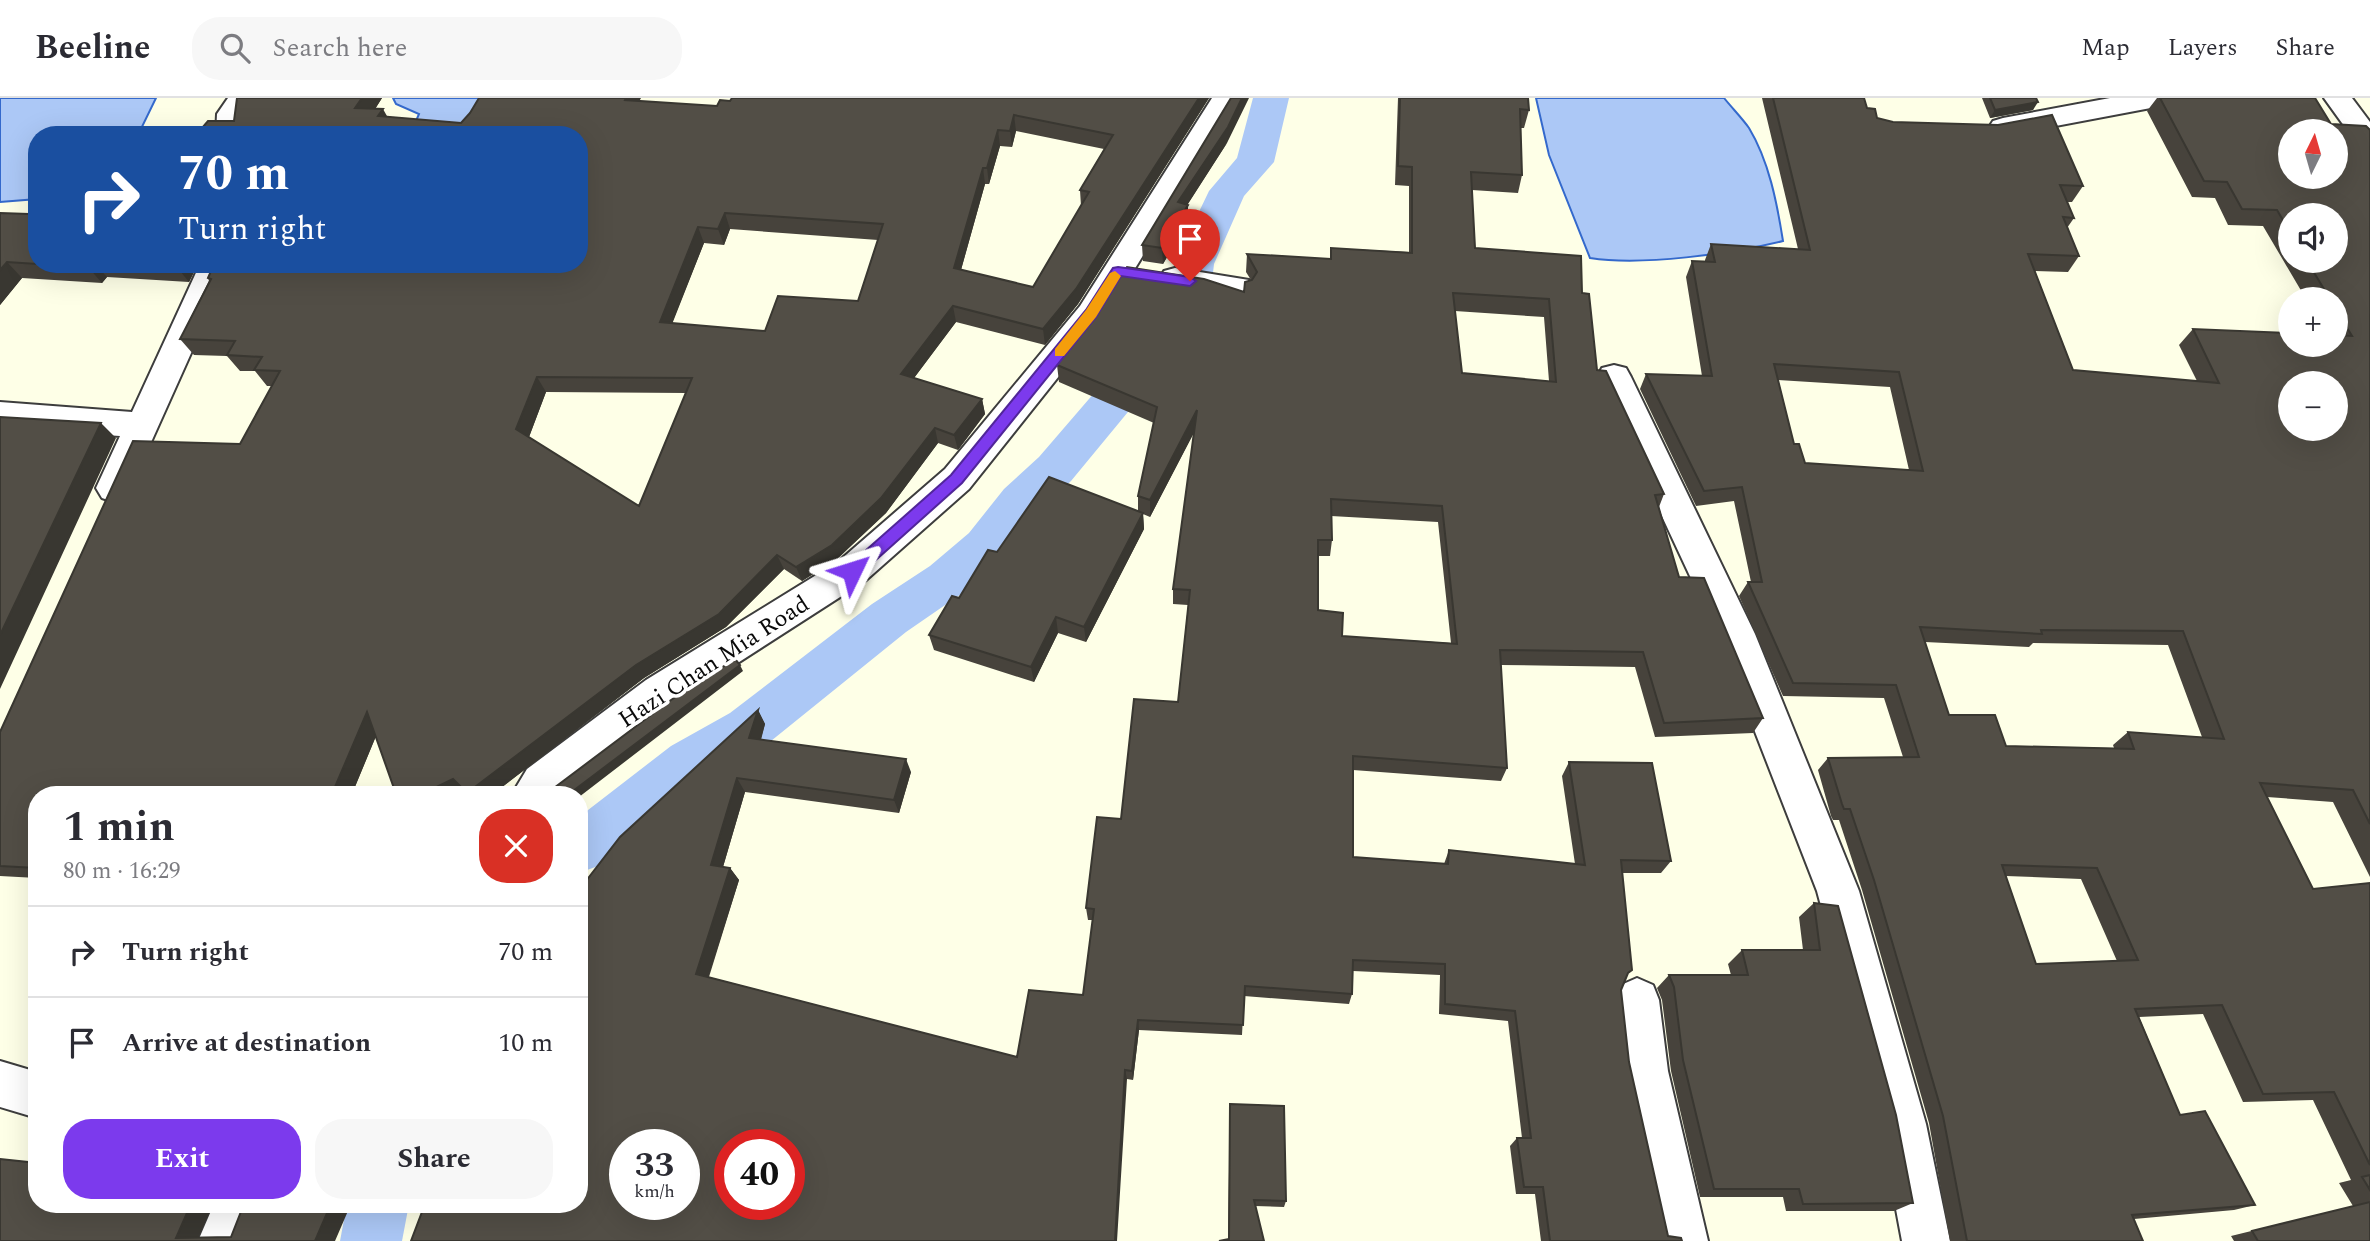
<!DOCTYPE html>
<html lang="en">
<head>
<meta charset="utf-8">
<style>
	body { margin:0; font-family:Spectral,serif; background:#f7f7f7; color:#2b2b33; height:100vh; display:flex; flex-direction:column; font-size:26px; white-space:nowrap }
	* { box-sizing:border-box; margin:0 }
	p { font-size:23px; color:#7c7c81 }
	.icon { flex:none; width:38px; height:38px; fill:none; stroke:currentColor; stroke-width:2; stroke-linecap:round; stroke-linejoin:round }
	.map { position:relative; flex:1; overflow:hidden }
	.panel { position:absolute; left:28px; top:688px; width:560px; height:427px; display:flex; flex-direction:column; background:#fff; border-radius:28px; box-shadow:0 7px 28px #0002 }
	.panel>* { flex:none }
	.banner { position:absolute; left:28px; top:28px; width:560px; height:147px; border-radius:28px; box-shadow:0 7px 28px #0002; background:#1a4fa0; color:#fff; overflow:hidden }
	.needle { width:46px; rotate:5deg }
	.buttons { position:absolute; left:2278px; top:21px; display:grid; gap:14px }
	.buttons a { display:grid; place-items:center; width:70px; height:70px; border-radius:50%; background:#fff; box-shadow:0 7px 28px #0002; font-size:35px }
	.speed { position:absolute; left:609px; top:1031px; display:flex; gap:14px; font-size:35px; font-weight:700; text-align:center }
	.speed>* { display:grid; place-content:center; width:91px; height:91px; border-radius:50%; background:#fff; box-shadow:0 7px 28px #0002; line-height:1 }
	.speed small { font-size:18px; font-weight:400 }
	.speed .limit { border:10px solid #d22; background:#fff; color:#111 }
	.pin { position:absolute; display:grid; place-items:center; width:60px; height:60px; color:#fff; margin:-72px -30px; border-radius:50% 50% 50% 0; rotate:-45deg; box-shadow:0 0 7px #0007 }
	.pin .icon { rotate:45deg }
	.me { position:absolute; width:77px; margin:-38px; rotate:49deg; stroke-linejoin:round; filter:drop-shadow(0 0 5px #0008) }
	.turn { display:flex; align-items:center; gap:24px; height:147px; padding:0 35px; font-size:32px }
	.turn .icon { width:91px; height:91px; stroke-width:2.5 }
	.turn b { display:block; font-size:49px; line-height:60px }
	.round { display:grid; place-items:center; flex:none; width:74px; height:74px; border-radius:28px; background:#f7f7f7 }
	.headline { display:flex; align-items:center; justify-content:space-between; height:119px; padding:0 35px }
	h1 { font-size:42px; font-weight:700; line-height:52px }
	.action { display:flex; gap:14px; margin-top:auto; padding:14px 35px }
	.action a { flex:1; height:80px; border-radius:28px; background:#7c3aed; color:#fff; font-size:28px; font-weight:700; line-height:80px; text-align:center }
	.action a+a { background:#f7f7f7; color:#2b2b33 }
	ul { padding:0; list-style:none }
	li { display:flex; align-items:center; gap:21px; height:91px; padding:0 35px; border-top:2px solid #e1e1e2 }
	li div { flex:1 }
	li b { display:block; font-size:26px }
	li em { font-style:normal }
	header { display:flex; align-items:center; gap:42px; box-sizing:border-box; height:98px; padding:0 35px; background:#fff; border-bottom:2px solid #e1e1e2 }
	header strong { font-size:33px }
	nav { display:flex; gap:38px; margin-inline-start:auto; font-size:24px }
	.search { width:490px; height:63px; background:#f7f7f7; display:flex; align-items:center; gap:18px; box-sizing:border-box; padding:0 24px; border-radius:28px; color:#7c7c81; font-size:26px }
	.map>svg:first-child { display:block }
	.water { fill:#acc8f6; stroke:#3469cc; stroke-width:2 }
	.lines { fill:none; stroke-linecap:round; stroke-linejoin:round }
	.canal { fill:#acc8f6; fill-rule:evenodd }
	.minor-casing { stroke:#3d3d3d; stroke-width:4 }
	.tertiary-casing { stroke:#3d3d3d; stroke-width:4 }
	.minor { fill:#fff; fill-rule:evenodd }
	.tertiary { fill:#fff; fill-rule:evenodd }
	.wall { fill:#47433c; fill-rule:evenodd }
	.shaded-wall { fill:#393731 }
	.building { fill:#524e46; stroke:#393731; stroke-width:2; fill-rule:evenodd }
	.route { fill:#7c3aed; stroke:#51269a; stroke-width:2 }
	.slow { fill:#f59e0b }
	.labels { text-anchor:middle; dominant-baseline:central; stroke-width:7; stroke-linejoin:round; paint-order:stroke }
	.street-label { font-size:24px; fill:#0a0a0a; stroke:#fff }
</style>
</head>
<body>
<header>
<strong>Beeline</strong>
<div class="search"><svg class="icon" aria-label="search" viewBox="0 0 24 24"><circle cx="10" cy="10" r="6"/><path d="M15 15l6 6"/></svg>Search here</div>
<nav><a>Map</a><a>Layers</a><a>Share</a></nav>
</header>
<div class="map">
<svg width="2370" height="1143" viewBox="0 0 2370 1143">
	<rect width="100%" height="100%" fill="#feffe7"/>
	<path class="water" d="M0 0H156L138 37H37V101L0 104Z
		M393 0H495L481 28 413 30 419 16 396 6Z
		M1536 0H1724C1732 10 1742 20 1749 30 1769 63 1777 105 1783 143 1730 156 1642 168 1590 160L1549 57Z"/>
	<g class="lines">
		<path class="canal" d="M1253 0H1289L1274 64 1244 98 1214 166 1210 201 1204 211 1156 280 1071 383 1036 415 1001 461 964 494 906 534 766 647 707 680 598 768 579 775V719L671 648 730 615 872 506 930 468 969 435 1004 391 1039 359 1126 258 1170 199 1174 166 1209 93 1237 60Z
			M347 1106H409L402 1143H340Z"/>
		<g class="minor-casing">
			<path id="minor" d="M228 0H257L245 17 244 37H216L217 16Z
				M2110 0H2170L2166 6 2156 9 2003 38 1993 35 1989 29 1993 23 2003 20Z
				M2324 0H2352L2370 24V53L2360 50Z
				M200 166H231L126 400 114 404 102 400 96 390 120 338 0 330V304L132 314Z
				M1175 170 1249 182 1254 190 1249 198 1238 201 1164 189 1159 181 1164 173Z
				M1614 267 1626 270 1631 279 1755 536 1859 793 1926 1026 1950 1143H1902L1880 1026 1817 793 1717 536 1597 279 1602 270Z
				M1637 880 1653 887 1659 902 1668 973 1708 1143H1660L1622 973 1615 902 1621 887Z
				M0 963 37 974V1020L0 1009Z"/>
		</g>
		<g class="tertiary-casing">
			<path id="tertiary" d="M1212 0H1240L1102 224 969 391 865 483 674 606 556 696H512L527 671 646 582 839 463 945 371 1080 208Z
				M214 1106H264L248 1143H198Z"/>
		</g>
		<use href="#minor" class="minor"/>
		<use href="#tertiary" class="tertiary"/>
	</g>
	<path class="wall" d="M237 0H382L375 11 387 19 461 25 639 3 717 8 730 3 1209 0 1078 206 1045 247 956 224 914 280 982 301 985 316 958 352 938 345 886 415 837 461 802 483 784 471 726 529 644 580 493 696H469L466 693 459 696H396L376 638 352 696H37V780L0 778V634L240 346 272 288H267L255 273H240L227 258 194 257 180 241 209 183 208 180 579 166 234 23ZM1016 33 1104 51 1080 92 1081 108 1033 189 961 172 985 86H989L1000 48 1012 49ZM730 131 878 142 858 203 765 233 672 225 704 145 724 147ZM546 294 686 295 639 408 529 339Z
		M1398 0H1528L1529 12 1524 30H1520L1522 77 1518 95 1472 92 1475 150 1582 195 1597 272 1664 396 1659 409 1679 479 1763 620 1753 635 1655 639 1635 569 1501 567 1507 670 1501 683 1353 672V759L1444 766 1449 752 1575 766 1562 678 1569 664 1671 763 1661 775H1622L1626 880 1621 892 1629 964 1668 1138 1682 1143H1541L1535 1096H1516L1510 1048 1517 1040H1522L1508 923 1439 916 1440 877 1353 873 1352 896 1349 906 1244 898 1242 937 1139 932 1133 982 1127 981 411 1143 758 612 765 626 761 642 911 674 899 715 745 694 723 769 730 770 739 782 709 879 1017 959 1083 897 1093 822H1088L1086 810 1121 721 1178 604 1188 507 1173 506V491L1194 334 1150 419 1143 416 1144 431 1086 544 1058 535 1034 584 934 552 929 537 997 454 1138 413V398L1154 325 1059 284 1057 267 1244 194 1251 182 1246 174 1247 156 1330 161 1331 150 1409 154V88L1395 87ZM1455 213 1544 219 1549 283 1462 275ZM1331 418 1438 424 1451 545 1342 538 1318 512V458H1330L1332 442Z
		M1762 0H1864L1867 10 1877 20 2083 88 2072 104H2067L2074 120 2067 130 2079 158 2068 174 2035 173 2073 272 2197 283 2179 247 2193 231 2336 247V201H2306L2263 128 2228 127 2215 100 2192 99 2147 13 2157 0H2160L2370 32V779L2333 704 2267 699 2313 791 2370 785V1143H2234L2231 1138 2353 1108 2339 1085 2351 1082 2313 1002 2243 1004 2203 916 2139 919 2180 1017 2255 1107 2234 1112 2134 1121 2143 1143H1950L1929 1025 1862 792 1839 722H1833L1831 718 1818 672 1828 660 1903 659 1884 600 1783 598 1739 498 1748 484H1751L1734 403 1696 408 1640 291 1646 276 1702 278 1686 179 1692 163 1705 164V162L1711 146 1798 151ZM2291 117 2336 163H2291ZM1778 282 1890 289 1909 372 1805 365 1794 346ZM1925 544 2029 549 2033 545 2168 547 2202 639 2128 634 2113 647 2114 650 2006 648 1949 617ZM2006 778 2081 781 2117 863 2036 866Z
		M1982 0H2036L2033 12 1990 20Z
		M1227 45 1187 107 1188 123 1163 166 1143 163 1142 147Z
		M37 108V166H198L189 184 107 179 102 185 22 180 0 207V115L29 116Z
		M1814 805 1913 1105 1894 1113H1786L1783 1099H1700L1671 973 1662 902 1657 890 1669 877H1731L1728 866 1742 852H1803L1799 819Z
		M1230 1006 1286 1103 1284 1109 1255 1108 1228 1141Z"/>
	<path class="shaded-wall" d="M362 0H382L365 27 355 10Z
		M626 0H641L631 18 625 2Z
		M1199 0H1209L1078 206 1045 247 1043 231Z
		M1242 0H1249L1227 45 1179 120 1178 104Z
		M2038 4 2033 12 1990 20 1995 12Z
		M383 11 392 27 378 18Z
		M1014 17 1016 33 1012 49 1010 33Z
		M998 32 1000 48 989 86 987 70Z
		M983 70 985 86 957 186 954 170Z
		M1188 107V123L1163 166 1162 150Z
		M725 115 730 131 724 147 718 131Z
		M698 129 704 145 667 239 660 224Z
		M7 164 22 180 0 207V172Z
		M90 166H95L107 179 102 185 88 169Z
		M177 166H198L189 184 176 168Z
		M953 208 956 224 905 292 901 276Z
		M537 279 546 294 526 347 516 331Z
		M982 301 985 316 958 352 954 337Z
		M1197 312V329L1150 419V402Z
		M101 325 116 340 0 591V537Z
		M935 330 938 345 886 415 837 461 802 483 796 469Z
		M1143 415 1144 431 1086 544 1084 529Z
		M777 457 784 471 726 529 644 580 493 696H469L467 695Z
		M1056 519 1058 535 1034 584 1031 569Z
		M740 567 743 573 579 699V696H569Z
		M758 612 765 626 757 654 749 640Z
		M367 614 381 626 352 696H332Z
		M906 661 911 674 899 715 894 702Z
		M737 680 745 694 720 779 711 767Z
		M453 681 466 693 459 696H422Z
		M730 770 739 782 706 886 696 876Z
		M1138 922 1139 932 1133 982 1132 973Z
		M1125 972 1127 981 1117 1143H1115Z
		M191 1106H213L197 1143 176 1140Z
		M331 1106H351L335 1143H315Z"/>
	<path class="building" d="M237 0H362L355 10 383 11 378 18 461 25 470 15 479 0H626L625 2 717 8 720 2 730 3 732 0H1199L1076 191 1043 231 953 208 901 276 982 301 954 337 935 330 881 400 832 447 796 469 777 457 719 516 636 567 467 695 453 681 422 696H396L367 614 332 696H37V770L0 768V634L133 343 240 346 280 273 254 272 262 259 227 257 235 243 180 241 211 181 208 180 214 166H579V37H196L208 23H234ZM1014 17 1113 37 1080 92 1089 94 1033 189 954 170 983 70H987L998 32 1010 33ZM725 115 883 126 858 203 778 198 765 233 660 224 698 129 718 131ZM537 279 692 280 639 408 516 331Z
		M1231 0H1242L1228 29 1178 104 1188 107 1162 150 1142 147Z
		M1400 0H1528L1529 12 1520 11 1522 77 1471 74 1475 150 1581 158 1582 195 1589 196 1597 272 1606 273 1664 396 1655 397 1679 479 1704 480 1763 620 1664 625 1643 554 1500 552 1507 670 1353 658V759L1448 766 1449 752 1585 767 1569 664 1652 665 1671 763 1621 762 1632 872 1628 875 1621 892 1629 964 1668 1138 1681 1140 1682 1143H1550L1543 1089H1524L1517 1040H1531L1515 913 1445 906V866L1353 862 1352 896 1245 888 1243 927 1138 922 1132 973 1125 972 1115 1143H411L425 1106H579V792L620 739 758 612 749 640 906 661 894 702 737 680 711 767 730 770 696 876 1017 959 1029 892 1083 897 1094 811 1086 810 1097 719 1121 721 1134 601 1178 604 1190 492 1173 491 1197 312 1150 402 1138 398 1157 309 1057 267 1127 169 1204 181 1244 194 1245 184 1252 182 1257 174 1247 156 1331 161V150L1412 155V69L1398 68ZM1453 195 1549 201 1556 284 1462 275ZM1331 401 1442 408 1457 546 1342 538 1343 515 1318 512V442H1332ZM625 1046H684V1106H625ZM730 1046H789V1106H730Z
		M1773 0H1864L1867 10 1875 11 1877 20 1893 24 1998 27 2052 17 2083 88 2060 87 2074 120 2063 119 2079 158 2028 156 2073 272 2219 285 2193 231 2291 235V247H2336V237L2352 238 2336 212V201H2330L2307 163H2336V117H2291V136L2277 112 2242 111 2227 84 2204 83 2160 0H2315L2331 26 2366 28 2370 32V726L2353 692 2260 685 2313 791 2370 785V1067L2334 994 2263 996 2222 907 2135 911 2180 1017 2205 1013 2255 1107 2132 1117 2143 1143H1967L1943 1018 1874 782 1850 711H1844L1842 706 1828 660 1919 659 1896 587 1793 585 1748 484H1762L1742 389 1704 393 1646 276 1712 278 1692 163 1715 164 1711 146 1810 152ZM2291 33H2336V79H2291ZM1774 266 1899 274 1923 373 1805 365 1799 346H1794ZM2291 285H2336V331H2291ZM1920 529 2042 536 2041 532 2183 533 2224 641 2128 634 2134 651 2006 648 1995 617H1949ZM2002 767 2097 770 2138 862 2036 866Z
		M1990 0H2036L2038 4 1995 12Z
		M36 108 37 166 7 164 0 172V115L29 116Z
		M47 166H90L88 169Z
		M144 166H177L176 168Z
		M0 319 101 325 0 537Z
		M1049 379 1143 415 1084 529 1056 519 1031 569 929 537 952 498 959 500 988 452 997 454Z
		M735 561 740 567 569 696H554L550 693 671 602Z
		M1814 805 1838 808 1896 1017 1913 1105 1803 1106 1799 1091H1714L1683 962 1674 889 1669 877H1748L1742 852H1820Z
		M1230 1006 1284 1008 1286 1103 1254 1102 1264 1143H1219L1229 1141Z
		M0 1061 37 1065V1106H191L176 1140 231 1139 244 1106H331L315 1143H0Z
		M2370 1077V1092L2362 1079Z
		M2370 1104V1143H2258L2252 1133Z"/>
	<path class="route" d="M1118 169 1190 179 1196 183 1190 188 1121 178 1096 219 962 385 858 478H847V469L951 377 1086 212 1113 170Z"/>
	<path class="slow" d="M1115 173 1121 178 1096 219 1064 258H1055V251L1086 212 1110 175Z"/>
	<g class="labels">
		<g class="street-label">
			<text transform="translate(714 564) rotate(-33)">Hazi Chan Mia Road</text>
		</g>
	</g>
</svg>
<div class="buttons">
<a><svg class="needle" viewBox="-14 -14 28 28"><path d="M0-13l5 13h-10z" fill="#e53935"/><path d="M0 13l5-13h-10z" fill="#7c7c81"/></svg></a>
<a><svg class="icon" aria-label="sound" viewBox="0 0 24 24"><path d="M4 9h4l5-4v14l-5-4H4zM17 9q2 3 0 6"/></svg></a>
<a>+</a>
<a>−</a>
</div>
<div class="speed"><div>33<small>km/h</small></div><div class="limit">40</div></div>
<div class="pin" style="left:1190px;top:183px;background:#d93025"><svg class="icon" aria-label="arrive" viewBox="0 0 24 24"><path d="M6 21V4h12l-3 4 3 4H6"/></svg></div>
<svg class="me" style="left:852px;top:473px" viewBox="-20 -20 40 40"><path d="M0-17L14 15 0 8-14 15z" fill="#7c3aed" stroke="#fff" stroke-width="4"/></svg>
<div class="banner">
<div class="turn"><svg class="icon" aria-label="right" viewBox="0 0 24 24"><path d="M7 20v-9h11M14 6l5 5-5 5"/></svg><div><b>70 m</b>Turn right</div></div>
</div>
<section class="panel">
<div class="headline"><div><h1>1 min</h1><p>80 m · 16:29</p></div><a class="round" style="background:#d93025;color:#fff"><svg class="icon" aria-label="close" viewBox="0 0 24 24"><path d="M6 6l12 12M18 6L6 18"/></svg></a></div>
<ul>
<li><svg class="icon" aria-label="right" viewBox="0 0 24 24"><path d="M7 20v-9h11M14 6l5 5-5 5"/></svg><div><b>Turn right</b></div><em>70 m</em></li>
<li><svg class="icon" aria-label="arrive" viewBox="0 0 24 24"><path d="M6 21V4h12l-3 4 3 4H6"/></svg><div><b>Arrive at destination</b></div><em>10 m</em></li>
</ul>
<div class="action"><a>Exit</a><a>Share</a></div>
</section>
</div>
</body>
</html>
